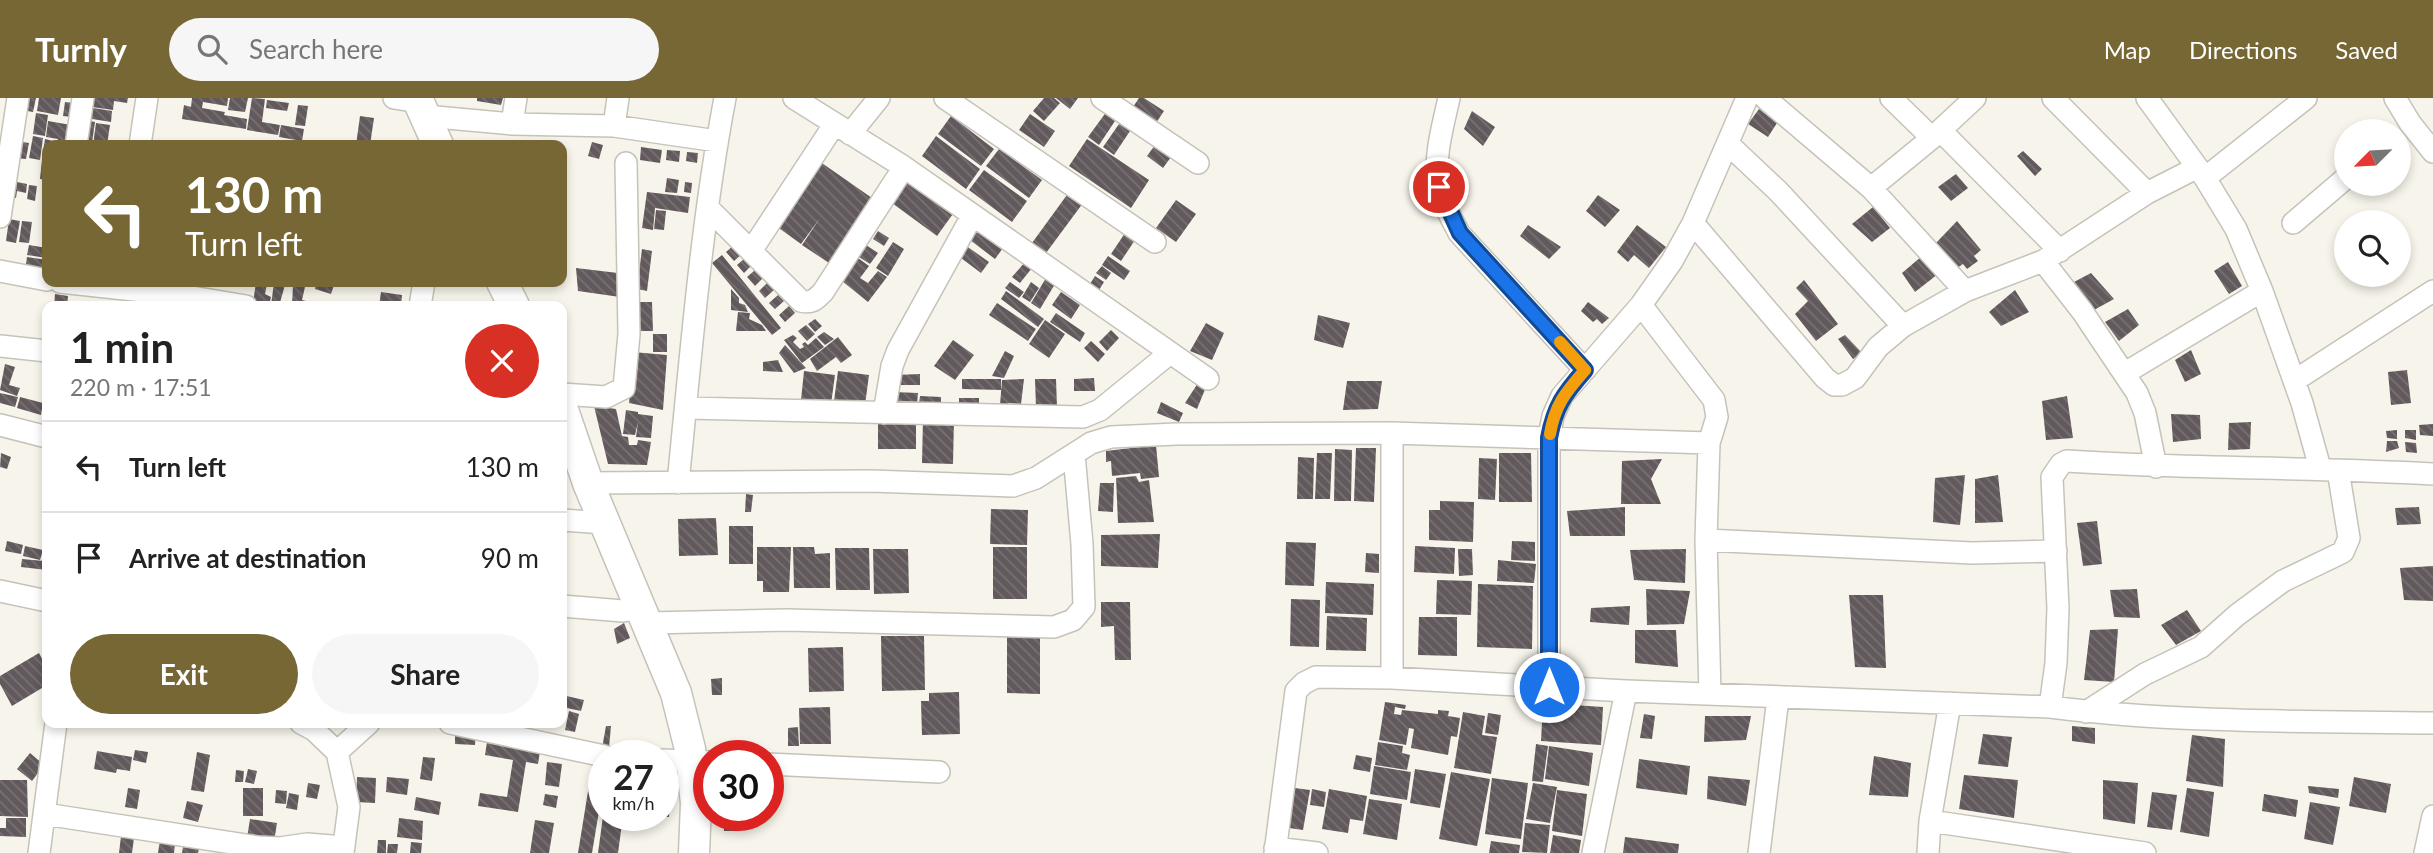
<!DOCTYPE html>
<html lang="en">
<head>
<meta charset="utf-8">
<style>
	body { margin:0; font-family:Lato,sans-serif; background:#f6f6f6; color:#222; height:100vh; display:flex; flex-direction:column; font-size:26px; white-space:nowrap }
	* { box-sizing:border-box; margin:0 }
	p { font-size:23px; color:#767676 }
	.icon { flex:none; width:38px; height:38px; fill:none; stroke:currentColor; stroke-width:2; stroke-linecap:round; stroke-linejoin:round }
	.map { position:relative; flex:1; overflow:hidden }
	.drawer { position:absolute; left:42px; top:203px; width:525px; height:427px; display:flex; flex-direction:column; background:#fff; border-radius:14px; box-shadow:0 4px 10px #0003 }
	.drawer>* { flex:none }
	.hud { position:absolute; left:42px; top:42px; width:525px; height:147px; border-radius:14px; box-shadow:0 4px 10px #0003; background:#776735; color:#fff; overflow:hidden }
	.needle { width:46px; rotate:246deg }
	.buttons { position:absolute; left:2334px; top:21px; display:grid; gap:14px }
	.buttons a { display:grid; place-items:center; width:77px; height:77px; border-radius:50%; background:#fff; box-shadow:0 4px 10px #0003; font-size:35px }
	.speed { position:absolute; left:588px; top:642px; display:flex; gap:14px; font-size:35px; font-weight:700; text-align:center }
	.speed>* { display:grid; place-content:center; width:91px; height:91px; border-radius:50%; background:#fff; box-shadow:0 4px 10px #0003; line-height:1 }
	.speed small { font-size:18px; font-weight:400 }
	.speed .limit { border:10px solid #d22; background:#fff; color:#111 }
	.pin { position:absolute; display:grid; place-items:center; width:60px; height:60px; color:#fff; margin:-30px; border:4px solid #fff; border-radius:50%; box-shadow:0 2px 7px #0007 }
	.me { position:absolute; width:77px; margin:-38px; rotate:0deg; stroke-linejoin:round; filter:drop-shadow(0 0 5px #0008) }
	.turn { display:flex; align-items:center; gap:24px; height:147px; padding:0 28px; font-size:32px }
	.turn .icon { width:91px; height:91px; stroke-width:2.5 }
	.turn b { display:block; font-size:49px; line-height:60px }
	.round { display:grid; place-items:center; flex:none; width:74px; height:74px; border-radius:37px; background:#f6f6f6 }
	.headline { display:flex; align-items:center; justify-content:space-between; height:119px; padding:0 28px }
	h1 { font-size:42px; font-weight:700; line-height:52px }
	.action { display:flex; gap:14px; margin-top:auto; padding:14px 28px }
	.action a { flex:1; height:80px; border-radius:42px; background:#776735; color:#fff; font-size:28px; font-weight:700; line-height:80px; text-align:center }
	.action a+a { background:#f6f6f6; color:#222 }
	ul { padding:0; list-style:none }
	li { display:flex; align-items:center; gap:21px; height:91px; padding:0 28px; border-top:2px solid #e0e0e0 }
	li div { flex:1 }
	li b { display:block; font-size:26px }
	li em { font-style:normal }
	header { display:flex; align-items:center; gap:42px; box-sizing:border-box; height:98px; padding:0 35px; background:#776735; color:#fff }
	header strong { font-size:33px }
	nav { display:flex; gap:38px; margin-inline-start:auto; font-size:24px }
	.search { width:490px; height:63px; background:#f6f6f6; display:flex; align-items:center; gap:18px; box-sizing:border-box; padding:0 24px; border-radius:38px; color:#767676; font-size:26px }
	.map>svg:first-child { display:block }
	.building { fill:url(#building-back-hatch) }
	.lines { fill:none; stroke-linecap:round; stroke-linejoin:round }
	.street-casing { stroke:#c5c3b9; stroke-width:24 }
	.secondary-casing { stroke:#c5c3b9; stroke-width:33 }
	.street { stroke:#fff; stroke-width:21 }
	.secondary { stroke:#fff; stroke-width:30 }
	.route-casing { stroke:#114b97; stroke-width:18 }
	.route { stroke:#1a73e8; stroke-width:12 }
	.slow { stroke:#f59e0b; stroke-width:12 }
</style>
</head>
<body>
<header>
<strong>Turnly</strong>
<div class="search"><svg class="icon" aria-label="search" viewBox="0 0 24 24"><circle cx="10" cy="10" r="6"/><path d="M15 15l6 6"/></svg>Search here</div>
<nav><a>Map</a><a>Directions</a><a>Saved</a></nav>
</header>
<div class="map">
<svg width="2433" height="755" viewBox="0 0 2433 755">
	<defs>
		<pattern id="building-back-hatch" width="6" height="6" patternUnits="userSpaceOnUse" patternTransform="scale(1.75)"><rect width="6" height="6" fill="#62595c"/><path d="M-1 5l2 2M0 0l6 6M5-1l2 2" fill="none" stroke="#787173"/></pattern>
	</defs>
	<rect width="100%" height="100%" fill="#f7f5eb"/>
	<path class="building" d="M24 0H36L33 14 22 12Z
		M39 0H61L58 17 37 13Z
		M93 0H128L127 5 114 3 113 12 92 9Z
		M192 0H228L227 8 203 4 202 10 225 14 224 17 247 21 246 31 182 21 184 7 191 9Z
		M230 0H248L245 14 228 12Z
		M252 0 265 1 262 24 280 27 278 37 247 32Z
		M477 0H503L501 7 477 3Z
		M1044 0H1054L1060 5 1044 23 1033 13Z
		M1056 0H1078L1070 11Z
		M1139 0H1144L1164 13 1156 25 1133 9Z
		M267 2 289 5 287 13 266 10Z
		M65 4 74 5 72 19 63 18Z
		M298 7 308 8 305 28 295 27Z
		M87 9 112 13 111 24 86 20Z
		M1759 11 1777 25 1768 39 1748 26Z
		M1107 13 1117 20 1099 47 1088 39Z
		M1472 13 1495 29 1483 48 1464 31Z
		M36 15 48 17 45 38 33 36Z
		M1030 16 1055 33 1044 49 1019 32Z
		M360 18 374 20 370 47H356Z
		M951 18 994 51 981 68 938 36Z
		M85 22 95 24 92 45 81 44Z
		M48 23 71 27 68 47H57L58 41 46 39Z
		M96 25 110 27 107 47H93Z
		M1119 26 1130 33 1114 57 1103 49Z
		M281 27 304 31 302 43 279 39Z
		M33 38 43 40 40 62 29 60Z
		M936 38 980 71 966 91 922 58Z
		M45 41 53 43V47H47V60H42Z
		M1087 41 1149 82 1131 110 1069 68Z
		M16 43 29 45 26 61 14 60Z
		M592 44 603 47 599 61 588 58Z
		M1155 47 1171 59 1163 70 1147 58Z
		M641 49 662 52 660 65 640 62Z
		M999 51 1042 82 1029 100 986 68Z
		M667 52 680 53 679 64 666 62Z
		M2023 53 2042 71 2035 78 2017 58Z
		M687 54 698 55 697 65 686 63Z
		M42 61 47 62V82L40 81Z
		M819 63 872 100 829 165 802 147 820 120 801 146 776 128Z
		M984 72 1027 103 1012 124 969 92Z
		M1956 76 1968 90 1951 103 1938 89Z
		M667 80 679 82 677 95 665 94Z
		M911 80 955 113 937 138 892 105Z
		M12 83 27 86 26 95 17 93 16 100H9Z
		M685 84 692 85 691 95 684 94Z
		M29 87 37 88 35 103 27 101Z
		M1072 90 1086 101 1046 155 1032 145Z
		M647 94 690 99 688 115 655 110 653 132 642 130Z
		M1598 97 1620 112 1605 129 1586 113Z
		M1176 102 1196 116 1176 144 1156 130Z
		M1873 109 1890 130 1872 144 1852 126Z
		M656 112 666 113 664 132 654 131Z
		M9 121 20 123 16 145 6 143Z
		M22 123 32 124 29 145 19 144Z
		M1957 123 1981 152 1974 158 1978 163 1967 171 1963 166 1954 172 1936 145Z
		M1528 127 1561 149 1549 161 1520 138Z
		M1637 127 1666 149 1649 170 1634 157 1628 164 1617 154Z
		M977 131 1003 150 995 161 970 142Z
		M1127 132 1137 139 1121 163 1111 156Z
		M878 133 889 140 884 148 873 141Z
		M893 144 904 151 888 178 876 170Z
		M29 147 47 150V160L27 157Z
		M734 147 742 156 734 163 726 154Z
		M866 147 878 155 870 166 859 159Z
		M965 147 989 164 981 175 957 157Z
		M642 151 652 153 647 193 637 191Z
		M722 157 781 230 772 237 712 165Z
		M1108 158 1130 173 1124 182 1102 167Z
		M1922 158 1938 176 1915 194 1902 175Z
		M27 159 47 162V176L25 173Z
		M745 160 752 167 744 175 737 167Z
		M858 160 869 168 860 180 868 185 878 173 887 179 868 204 842 183Z
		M1025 164 1032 170 1020 185 1012 179Z
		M2228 164 2242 188 2229 196 2214 173Z
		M1102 168 1111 175 1106 182 1096 175Z
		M576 170 618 175 620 199 578 193Z
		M755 172 763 180 755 188 747 179Z
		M2091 175 2114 201 2094 212 2074 184Z
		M1095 178 1104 184 1099 192 1090 186Z
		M1046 180 1055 186 1040 211 1031 205Z
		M1804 182 1838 226 1816 243 1795 216 1808 203 1796 190Z
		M256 184 267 186 265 196 271 199 269 208 253 205Z
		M284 184H313L311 189Z
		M316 184H335L331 196 315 191Z
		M1010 184 1024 194 1019 200 1005 190Z
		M1031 184 1039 190 1030 204 1022 199Z
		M274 185 285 187 279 208 271 207Z
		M767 185 774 192 765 200 759 193Z
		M293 187 305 189 302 202 310 204V208H292Z
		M731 191 739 200V205L745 207 748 214 731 212Z
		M2015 192 2029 214 2001 228 1989 214Z
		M1006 193 1044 221 1038 229 1001 201Z
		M381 194 402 197 401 208H379Z
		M1061 194 1080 207 1071 221 1052 207Z
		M55 196 68 198 67 208H54Z
		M778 197 784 203 775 211 769 205Z
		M634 204H652L653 233H634Z
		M1588 204 1609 220 1602 226 1597 221 1593 224 1581 213Z
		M997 205 1036 231 1028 243 989 217Z
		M789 208 795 215 785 224 779 217Z
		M2128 211 2139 227 2119 243 2105 224Z
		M738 214 750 215 749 221 762 227 766 233H736Z
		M1056 215 1085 235 1080 244 1050 224Z
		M1318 217 1350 225 1343 250 1314 242Z
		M815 221 822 228 815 234 808 226Z
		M1045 222 1065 236 1049 260 1029 246Z
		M1206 225 1224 235 1212 262 1190 253Z
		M806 227 815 236 807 243 798 233Z
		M1111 232 1119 240 1107 253 1099 244Z
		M824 234 834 241 825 247 817 239Z
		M653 236H667V254H653Z
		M793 237 797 240 793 244 800 251 804 249 802 246 805 244 808 247 816 240 824 249 802 265 784 242Z
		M1845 237 1862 255 1853 261 1838 241Z
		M838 239 852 257 841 265 836 259 817 273 810 261Z
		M953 242 974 257 955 282 934 268Z
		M1091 243 1105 256 1098 264 1084 250Z
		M785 247 806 270 794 275 779 255Z
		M2191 252 2201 276 2185 284 2175 262Z
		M1005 253 1014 258 1004 280 992 278Z
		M633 254 667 257 663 312 629 305Z
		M778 262 783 274 763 273V264Z
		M5 266 15 269 9 287 20 290 17 298 0 292Z
		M2407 272 2411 305 2391 307 2388 274Z
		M804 273 835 277 831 306 801 302Z
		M838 273 869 277 865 307 834 303Z
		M920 276V287H895V277Z
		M1094 280 1095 293H1074V281Z
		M962 281H1001V292L962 291Z
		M1024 281 1021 306 1008 305V308L1000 307 1002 282Z
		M1035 281H1056L1057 309 1036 310Z
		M1347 283H1382L1378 311 1343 312Z
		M1198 285 1206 289 1197 311 1185 305Z
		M894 294 918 295 917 306H894Z
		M0 295 18 299 15 309 0 305Z
		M920 298 941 299V307L919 306Z
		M2067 298 2073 340 2046 342 2042 303Z
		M20 299 43 305 41 317 17 310Z
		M959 300H979V309H959Z
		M1161 304 1183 315 1179 324 1157 315Z
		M594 308 616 311 622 338 628 339 629 347H637L638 342 651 344 647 367 608 366Z
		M626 312 638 314V316L653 318 651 340 636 339 638 324 635 337 623 336Z
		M2171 316 2200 317 2201 341 2173 344Z
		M878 319H916V351H878Z
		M923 321H954L953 366 922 365Z
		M2251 324 2250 351 2228 352 2229 325Z
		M2433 326V338L2420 337 2419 327Z
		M2397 332V341L2387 340 2386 333Z
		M2405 332H2416V342L2405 340Z
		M2387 343H2397L2399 350 2386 354Z
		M2405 344 2416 345 2417 355 2406 354Z
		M1156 347 1159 379 1141 381 1140 375 1112 378 1111 363 1106 364V353Z
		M1356 350H1376L1374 404 1354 403Z
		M1335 351 1352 352 1351 403H1334Z
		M1 355 11 359 7 371 0 369Z
		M1317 355H1332L1330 401H1315Z
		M1499 355H1531L1532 404H1499Z
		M1298 359 1314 360 1313 401H1297Z
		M1479 360 1497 361 1495 402 1478 401Z
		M1662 361 1651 381 1661 406H1621L1622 363Z
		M1965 377 1960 427 1933 424 1935 380Z
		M1998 377 2003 424 1975 425V381Z
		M1136 378 1139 384 1149 382 1154 424 1118 425 1116 380Z
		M1100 385H1114L1113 414 1098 413Z
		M746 396 753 397 751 414H745Z
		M1440 403 1474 404 1473 444 1429 442V412H1440Z
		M1625 409V438H1570L1567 413Z
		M2419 409 2421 426 2397 427 2395 410Z
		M991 411 1028 412 1027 447 990 446Z
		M716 420 718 457 679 458 678 421Z
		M2097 423 2102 466 2083 468 2077 425Z
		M729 428H753V466H729Z
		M1160 436 1158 470 1101 468V437Z
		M7 443 23 447 21 456 5 453Z
		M1512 443 1535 444V463L1511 462Z
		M1286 444 1316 445 1314 488 1285 487Z
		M25 448 43 452 40 462 23 458Z
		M1415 448 1455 450 1454 476 1414 474Z
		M757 449H791L789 494H763V483H757Z
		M793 449H814L815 456 830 455V490H794Z
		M993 449H1027V501H993Z
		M835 450H869L870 492H836Z
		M873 451H908L909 495 874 496Z
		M1458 451H1472L1473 477 1459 478Z
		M1686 451 1685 485 1634 482 1630 452Z
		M46 452 47 472 21 469 22 461 44 463Z
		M1366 455 1379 456V475L1365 474Z
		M1498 462 1536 466 1534 485 1497 483Z
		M2433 468V503L2404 502 2400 470Z
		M1437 482 1472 483 1471 517 1436 516Z
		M1326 484 1374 486 1373 517 1325 515Z
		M1478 486 1533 488 1532 551 1477 549Z
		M1646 491 1690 493 1684 526 1647 527Z
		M2137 491 2140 520 2114 519 2110 492Z
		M1849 497H1883L1886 570 1855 569Z
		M1291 501 1320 502 1319 549 1290 548Z
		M1101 504H1130L1131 562H1115L1114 528 1101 529Z
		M1630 508 1629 527 1590 524 1591 510Z
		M2187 512 2201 533 2176 547 2161 527Z
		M1327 518 1367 520 1366 553 1326 552Z
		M1419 519H1457V558L1418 557Z
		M624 525 630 540 617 546 614 531Z
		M2118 531 2114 584 2084 582 2090 532Z
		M1635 532H1676L1678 569 1635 565Z
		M1007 535H1040V596L1007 595Z
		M881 538H924L925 592 882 593Z
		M843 549 844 593 809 594 808 550Z
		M39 555 47 570V587L12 608 0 586V578Z
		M722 580V597H712L711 581Z
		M959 594 960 636 922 637 921 603H929V595Z
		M562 597 584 602 581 613 562 609Z
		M1385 604 1406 607 1405 611 1395 609 1394 616 1401 617 1402 612 1438 616V612L1449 613 1448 618 1460 620 1457 639 1451 638 1448 657 1411 650 1414 631 1409 630 1406 647 1379 642Z
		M1543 605 1603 609 1601 647 1541 643Z
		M830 609 831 646H800L799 610Z
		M569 613 579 616 575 634 565 632Z
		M1463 614 1485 618 1482 637 1497 639 1491 676 1454 670Z
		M1488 615 1501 617 1498 637 1485 635Z
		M1644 616 1655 618 1652 641 1640 640Z
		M1705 618H1751L1746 642 1704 644Z
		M606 628H611L609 650H602Z
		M2072 628 2095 630V646L2072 643Z
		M798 629 799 648H788V630Z
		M455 633 476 634 475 647 455 646Z
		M1983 636 2012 639 2008 669 1978 666Z
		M2192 637 2225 641 2223 689 2186 683Z
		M487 644 540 653 538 666 526 664 518 714 478 708 480 695 507 699 513 662 485 657Z
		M1378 644 1403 648 1402 655 1410 657 1407 672 1375 667Z
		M1536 646 1548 648 1543 684 1532 683Z
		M1549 648 1593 655 1589 688 1545 681Z
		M135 652 148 654 146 665 133 662Z
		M97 653 132 659 130 673 117 671 116 675 94 671Z
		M197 654 210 657 204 694 191 692Z
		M30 655 44 667 32 683 17 671Z
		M1356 657 1372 660 1370 674 1353 671Z
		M1874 658 1911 665 1908 699 1869 697Z
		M423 659 435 660 432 683 420 681Z
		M1639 661 1690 668 1687 697 1636 690Z
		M547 664 562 666 559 689 545 687Z
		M1374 668 1411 674 1407 702 1370 696Z
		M248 671 257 673 254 686 245 684Z
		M663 671 672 672 669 719H663Z
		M1415 671 1446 676 1440 710 1410 705Z
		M236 672 244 673 243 684H235Z
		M1451 674 1490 681 1477 748 1439 741Z
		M1964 677 2018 682 2014 720 1959 711Z
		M1708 678 1750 682 1746 708 1707 701Z
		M357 679 376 680 375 705 356 704Z
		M387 679 409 681 407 697 386 694Z
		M2354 679 2391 686 2386 715 2349 708Z
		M1492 680 1528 685 1521 741 1485 736Z
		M590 681 604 683 592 755H578Z
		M0 682H27L28 719 0 718Z
		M2103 682 2138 685 2135 726 2103 721Z
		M308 685 320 687 317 701 306 699Z
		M1533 685 1557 689 1550 725 1526 721Z
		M2308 688 2339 691 2338 700 2309 695Z
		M128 690 140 692 137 711 125 709Z
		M243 690H263V718H243Z
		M1295 690 1310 692 1303 732 1289 730Z
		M2187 690 2214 694 2209 739 2180 734Z
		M1312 691 1326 694 1324 709 1310 707Z
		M1329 691 1367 698 1363 723 1350 721 1348 735 1322 731Z
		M276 692 287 693 286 706 275 705Z
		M1557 692 1587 696 1582 738 1552 733Z
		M2152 694 2177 697 2172 732 2147 729Z
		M289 695 299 697 297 712 286 710Z
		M545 696 558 698 556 710 543 707Z
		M2264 696 2298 702 2296 719 2262 713Z
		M416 699 441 704 439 717 414 712Z
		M1369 701 1402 706 1397 742 1363 736Z
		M187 703 203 707 198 724 183 720Z
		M2310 704 2340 709 2333 747 2304 741Z
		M603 718H623L618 755H598Z
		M724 718H739V733H724Z
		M6 720H26V739L0 738V730H6Z
		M399 720 423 723 422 742 397 739Z
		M250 721 277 725 274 744 247 740Z
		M535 722 554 725 549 755H530Z
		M1525 725 1550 727 1547 755 1522 754Z
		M1553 737 1581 742 1579 755H1550Z
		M121 738 134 740 132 755H119Z
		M1625 739 1679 746 1678 755H1623Z
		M160 742 175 745 174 755H158Z
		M378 742H386V755H377Z
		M1491 743 1520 747 1519 755H1489Z
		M411 744 422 745 421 755H410Z
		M388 746H398L397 755H387Z
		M183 749 199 751 198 755H182Z"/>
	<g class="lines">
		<g class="street-casing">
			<path id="street" d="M394 0 419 4
				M794 0 904 69 1208 281
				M945 0 1155 144
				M1102 0 1198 65
				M1449 0C1443 28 1433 60 1439 89 1442 105 1452 121 1459 135L1585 272
				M1765 0 1871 90 1965 193
				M1891 0 1932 40
				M2053 0 2147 95
				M2147 0 2205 80 2236 131 2262 193 2302 305 2320 370
				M2395 0 2410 25 2433 54
				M425 18 512 26 614 28 717 43
				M512 26 516 0
				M614 28 618 0
				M1941 33 2060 153
				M850 36 879 0
				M1728 46 1778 93 1903 228
				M76 47 83 0
				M140 47 147 0
				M2205 80 2306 0
				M1871 90 1932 40 1975 0
				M709 111 801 203C812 206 816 201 823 194L904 69
				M0 119 18 0
				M1693 125 1825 280 1834 287H1842L1855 280 1878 249 1903 228 1965 193 2043 163 2147 95 2196 70
				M2293 125 2347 79
				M751 153 834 27
				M2043 163 2082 213 2137 295 2145 315 2156 369
				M0 173 47 182
				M60 184 180 197 246 208
				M1641 207 1714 302 1717 319 1709 345 1706 442 1710 596
				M420 208 424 184
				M0 248 47 253
				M2125 275 2262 193
				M2294 283 2433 193
				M562 296 606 299 624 290 629 236 626 65
				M686 310 1083 319 1100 312 1170 255
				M884 315 892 268 898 252 972 118
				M0 327 47 339
				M588 385 871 383 1013 388 1036 380 1091 345 1111 339 1176 336 1392 335 1709 345
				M678 385C691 256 701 127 725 0
				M562 422 605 425
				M1706 442 1972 455 2056 453
				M0 493 47 503
				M562 508 623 513 642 510
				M648 525 787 522 1054 529 1073 522 1084 509 1082 446 1074 356
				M1392 580V335
				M1549 589V340L1553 318 1562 298 1641 207 1672 163 1693 125 1747 0
				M2050 609 2056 565 2058 510 2052 379 2061 366 2067 363C2189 371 2311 369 2433 376
				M2086 614 2145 576 2201 549 2237 517 2283 483 2343 454 2349 440 2338 372
				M301 625 314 632 337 654 349 709 343 755
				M450 625 604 658
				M337 654 369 625
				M663 662 709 664
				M768 666 939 674
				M45 716 258 749 280 750 307 746 344 749
				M1930 723 2145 755
				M1275 750 1317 755
				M39 755 56 625
				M1275 755 1296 593 1304 585 1316 579 1392 580 1626 593 2050 609C2176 625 2305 623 2433 625
				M1593 755 1626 593
				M1759 755 1778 600
				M1928 755 1930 723 1950 605
				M2425 755 2433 718"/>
		</g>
		<g class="secondary-casing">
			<path id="secondary" d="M417 0 438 47
				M502 184 514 208
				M562 309 588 385 676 595 690 651 696 705 694 755"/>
		</g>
		<use href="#street" class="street"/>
		<use href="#secondary" class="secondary"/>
	</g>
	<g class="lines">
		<g class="route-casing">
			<path id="route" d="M1439 89 1460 135 1585 272C1564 296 1555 308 1549 340V589"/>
		</g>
		<use href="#route" class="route"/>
		<path class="slow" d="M1550 336C1555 306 1566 294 1585 272L1560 244"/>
	</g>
</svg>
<div class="buttons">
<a><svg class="needle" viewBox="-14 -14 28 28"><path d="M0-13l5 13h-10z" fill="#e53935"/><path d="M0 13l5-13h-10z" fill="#767676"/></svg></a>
<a><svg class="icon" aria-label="search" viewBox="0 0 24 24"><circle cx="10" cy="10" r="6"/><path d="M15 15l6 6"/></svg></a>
</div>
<div class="speed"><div>27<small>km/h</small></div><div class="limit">30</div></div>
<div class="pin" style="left:1439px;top:89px;background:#d93025"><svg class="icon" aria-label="arrive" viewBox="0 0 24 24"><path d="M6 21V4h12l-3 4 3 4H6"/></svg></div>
<svg class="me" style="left:1549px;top:589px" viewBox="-20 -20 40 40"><circle r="17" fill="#1a73e8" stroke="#fff" stroke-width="3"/><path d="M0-11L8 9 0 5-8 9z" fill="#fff"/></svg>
<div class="hud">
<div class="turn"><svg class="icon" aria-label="left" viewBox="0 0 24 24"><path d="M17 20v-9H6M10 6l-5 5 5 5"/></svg><div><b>130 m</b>Turn left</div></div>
</div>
<section class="drawer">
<div class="headline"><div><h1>1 min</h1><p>220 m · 17:51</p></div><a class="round" style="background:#d93025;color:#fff"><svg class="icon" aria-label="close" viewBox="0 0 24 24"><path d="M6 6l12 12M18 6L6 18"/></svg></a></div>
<ul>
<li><svg class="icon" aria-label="left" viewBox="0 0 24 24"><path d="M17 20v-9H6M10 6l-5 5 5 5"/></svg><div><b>Turn left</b></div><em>130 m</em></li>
<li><svg class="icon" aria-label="arrive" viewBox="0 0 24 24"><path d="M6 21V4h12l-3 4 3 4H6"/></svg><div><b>Arrive at destination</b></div><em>90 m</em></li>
</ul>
<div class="action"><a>Exit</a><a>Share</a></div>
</section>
</div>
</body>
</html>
